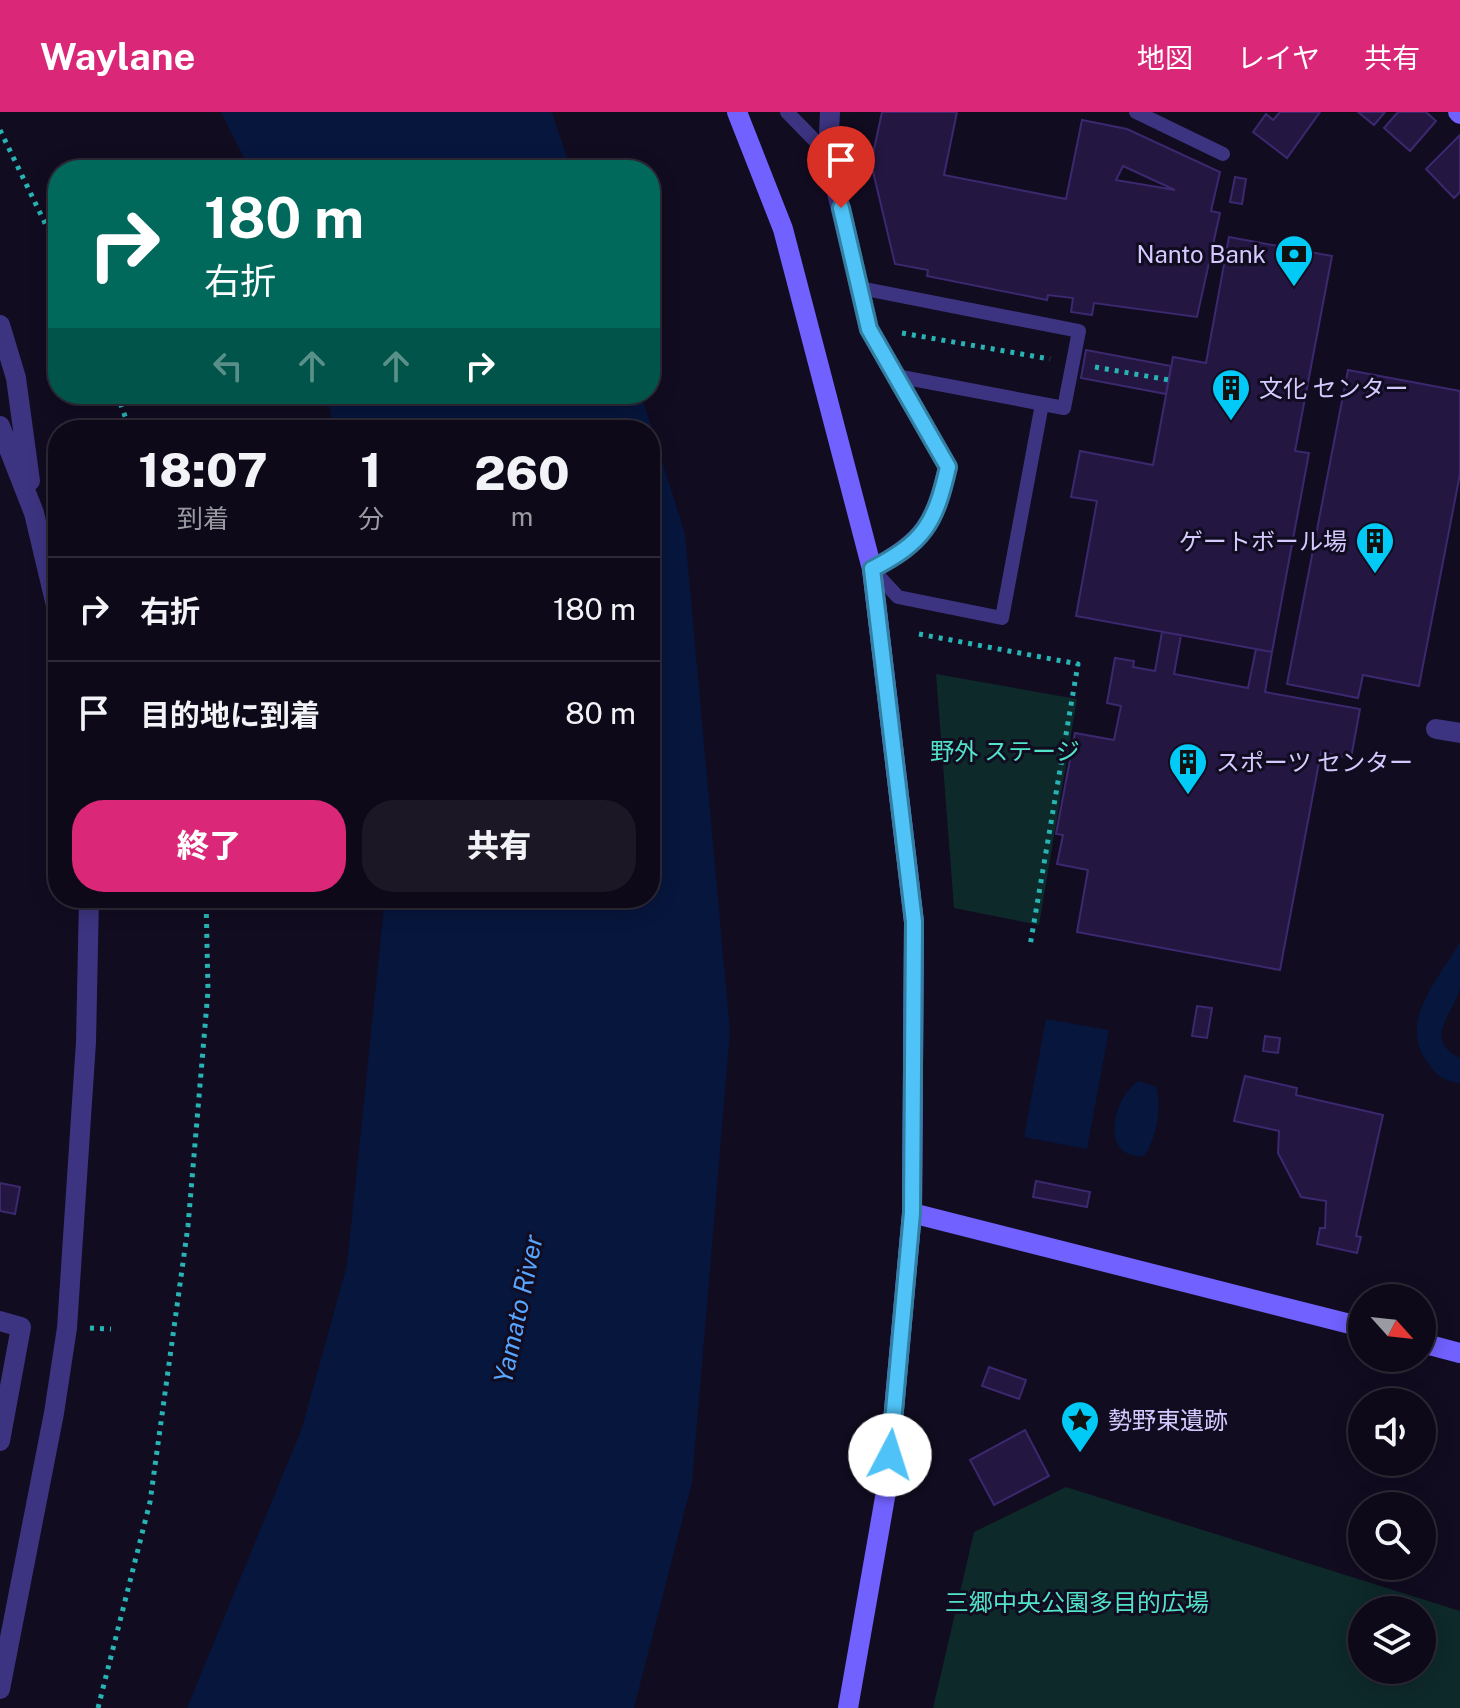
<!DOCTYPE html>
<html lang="ja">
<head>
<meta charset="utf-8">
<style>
	body { margin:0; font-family:"Public Sans","Noto Sans JP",sans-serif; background:#1b1725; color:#f1f3f6; height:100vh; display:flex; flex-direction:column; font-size:30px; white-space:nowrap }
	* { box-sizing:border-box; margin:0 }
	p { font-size:26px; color:#9a9aa2 }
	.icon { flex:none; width:44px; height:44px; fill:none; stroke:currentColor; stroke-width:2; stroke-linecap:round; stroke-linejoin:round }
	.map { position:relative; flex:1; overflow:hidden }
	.drawer { position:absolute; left:48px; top:308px; width:612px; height:488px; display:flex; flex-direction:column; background:#0d0918; border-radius:32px; box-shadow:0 4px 20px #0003,0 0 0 2px #2d2a37 }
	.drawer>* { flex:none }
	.guide { position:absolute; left:48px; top:48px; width:612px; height:244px; border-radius:32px; box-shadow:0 4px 20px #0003,0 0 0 2px #2d2a37; background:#00695c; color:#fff; overflow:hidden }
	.needle { width:52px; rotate:117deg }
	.tools { position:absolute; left:1348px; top:1172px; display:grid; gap:16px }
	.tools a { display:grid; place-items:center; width:88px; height:88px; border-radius:50%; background:#0d0918; box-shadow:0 4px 20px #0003,0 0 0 2px #2d2a37; font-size:40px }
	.pin { position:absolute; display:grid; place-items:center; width:68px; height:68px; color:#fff; margin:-82px -34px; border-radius:50% 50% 50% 0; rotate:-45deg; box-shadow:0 0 8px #0007 }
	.pin .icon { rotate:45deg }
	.me { position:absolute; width:88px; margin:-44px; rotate:5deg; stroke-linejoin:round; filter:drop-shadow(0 0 6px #0008) }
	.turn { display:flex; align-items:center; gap:28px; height:168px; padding:0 24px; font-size:36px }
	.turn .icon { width:104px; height:104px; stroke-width:2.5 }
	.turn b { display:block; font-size:56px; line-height:68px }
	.lanes { display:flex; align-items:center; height:76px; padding:0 24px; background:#0003; justify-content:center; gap:40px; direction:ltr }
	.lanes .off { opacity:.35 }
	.eta { display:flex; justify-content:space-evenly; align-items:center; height:136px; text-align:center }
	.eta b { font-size:48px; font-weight:800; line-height:56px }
	.cta { display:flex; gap:16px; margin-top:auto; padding:16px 24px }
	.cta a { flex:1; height:92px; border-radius:32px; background:#db2777; color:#fff; font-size:32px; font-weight:800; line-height:92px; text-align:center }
	.cta a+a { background:#1b1725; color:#f1f3f6 }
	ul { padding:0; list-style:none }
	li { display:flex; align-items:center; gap:24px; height:104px; padding:0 24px; border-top:2px solid #2d2a37 }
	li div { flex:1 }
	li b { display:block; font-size:30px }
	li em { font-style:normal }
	header { display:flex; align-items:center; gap:48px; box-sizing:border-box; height:112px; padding:0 40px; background:#db2777; color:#fff }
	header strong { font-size:38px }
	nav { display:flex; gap:44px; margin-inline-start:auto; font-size:28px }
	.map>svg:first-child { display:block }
	.green { fill:#0e292a; fill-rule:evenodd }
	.water { fill:#07163d }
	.building { fill:#231741; stroke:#3b286f; stroke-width:2; fill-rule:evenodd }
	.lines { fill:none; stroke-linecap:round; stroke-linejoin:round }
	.path { stroke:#28b3b5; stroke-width:5; stroke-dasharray:4 6; stroke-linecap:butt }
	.lane { stroke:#3d3481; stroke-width:14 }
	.street { stroke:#3d3481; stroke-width:20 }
	.secondary { stroke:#7161ff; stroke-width:20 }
	.route-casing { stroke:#337fa1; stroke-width:20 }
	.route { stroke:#4fc3f7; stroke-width:14 }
	.labels { text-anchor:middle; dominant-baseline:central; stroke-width:6; stroke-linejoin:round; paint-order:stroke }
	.poi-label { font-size:24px; fill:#d4caff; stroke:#110c20; text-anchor:start }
	.park-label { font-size:24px; fill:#52e4ca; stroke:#110c20 }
	.water-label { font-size:26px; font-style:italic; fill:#58a5ff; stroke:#110c20 }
</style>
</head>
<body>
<header>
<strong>Waylane</strong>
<nav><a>地図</a><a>レイヤ</a><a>共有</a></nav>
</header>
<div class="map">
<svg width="1460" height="1596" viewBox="0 0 1460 1596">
	<rect width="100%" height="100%" fill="#110c20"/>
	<path class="green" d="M936 562 1077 587 1039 813 954 796Z
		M1066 1375 1460 1499V1596H933L974 1420ZM1362 1498H1422V1558H1362Z"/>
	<path class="water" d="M221 0H552L571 58H250Z
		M326 282H641L685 422 730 920 692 1370 634 1596H187L302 1316 347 1153 385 786H650V318H335Z
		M1460 830C1460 845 1460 861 1460 875 1456 900 1420 927 1460 946V972C1442 967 1436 964 1426 948 1398 908 1441 864 1460 830Z
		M1046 907 1109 918 1087 1037 1024 1025Z
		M1139 969 1156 975C1162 995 1157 1027 1144 1044 1097 1047 1114 983 1139 969Z"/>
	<path class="building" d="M882 0H957L944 63 1066 87 1082 8 1127 17 1220 60 1211 99 1220 101 1197 205 1094 191 1092 203 1071 200 1073 186 1048 183 1047 188 927 164 928 158 895 152 871 51ZM1123 54 1175 78 1116 68Z
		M1280 0H1320L1287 46 1253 20 1266 2 1273 8Z
		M1358 0H1385L1374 13Z
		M1398 0H1426L1436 9 1410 39 1384 16Z
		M1460 23V80L1454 86 1426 57Z
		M1235 65 1246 67 1242 92 1230 90Z
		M1229 125 1332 144 1295 339 1309 341 1272 540 1076 504 1097 389 1071 385 1080 339 1153 353 1173 245 1206 251Z
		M1086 238 1171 254 1166 282 1081 266Z
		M1348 258 1460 279V362L1419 574 1363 563 1358 586 1287 572Z
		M1162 520 1181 523 1174 562 1248 576 1256 537 1272 540 1265 580 1360 597 1351 646 1321 640 1280 858 1077 820 1088 758 1057 752 1063 723 1056 722 1075 621 1114 628 1121 594 1107 591 1115 546 1134 549 1133 555 1155 559Z
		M1197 894 1212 896 1207 926 1192 924Z
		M1265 924 1280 926 1278 941 1263 939Z
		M1245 964 1297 976 1296 983 1383 1003 1356 1124 1361 1125 1357 1141 1317 1132 1320 1116H1325L1326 1089 1301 1085 1278 1041 1279 1019 1234 1009Z
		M1036 1069 1090 1080 1087 1095 1033 1085Z
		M0 1071 20 1075 15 1102 0 1099Z
		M989 1255 1026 1268 1019 1287 982 1274Z
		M1025 1318 1049 1364 994 1393 970 1348Z"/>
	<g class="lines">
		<path class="path" d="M0 18 58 138
			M902 221 1050 247
			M1095 255 1169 268
			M117 282 130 318
			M919 522 1078 552 1030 834
			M90 1216 111 1217
			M98 1596 150 1390 188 1114 208 879 206 786"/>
		<path class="lane" d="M787 0 828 42
			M1136 0 1223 42
			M860 176 1079 219 1064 296 896 264
			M872 457 898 485 1002 506 1042 292"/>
		<path class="street" d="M830 0 828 42 869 217 948 355C935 411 924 430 872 457
			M0 213 16 266 30 369
			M0 314 34 401 58 502
			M1436 617 1460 621
			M0 1209 21 1215 0 1329
			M0 1577 54 1301 67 1216 86 930 89 786"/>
		<path class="secondary" d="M737 0 783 117 872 457 914 810 912 1101 887 1374 848 1596
			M1458 0 1460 2
			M912 1101 1362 1215
			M1422 1231 1460 1241"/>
	</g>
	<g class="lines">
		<g class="route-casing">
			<path id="route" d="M841 96 869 217 948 355C935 412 924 430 872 457L914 810 912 1101 890 1343"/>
		</g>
		<use href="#route" class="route"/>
	</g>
	<defs>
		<g id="bank-pin" transform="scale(2)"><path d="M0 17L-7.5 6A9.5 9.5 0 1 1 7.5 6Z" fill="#00caf5" stroke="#110c20"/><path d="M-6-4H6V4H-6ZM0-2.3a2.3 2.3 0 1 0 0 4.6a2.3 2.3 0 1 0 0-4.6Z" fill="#111"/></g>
		<g id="building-pin" transform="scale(2)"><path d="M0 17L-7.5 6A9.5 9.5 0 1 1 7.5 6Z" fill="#00caf5" stroke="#110c20"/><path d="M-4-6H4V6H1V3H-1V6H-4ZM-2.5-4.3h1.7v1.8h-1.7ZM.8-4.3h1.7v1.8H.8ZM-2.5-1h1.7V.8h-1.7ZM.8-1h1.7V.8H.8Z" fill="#111"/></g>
		<g id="sight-pin" transform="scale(2)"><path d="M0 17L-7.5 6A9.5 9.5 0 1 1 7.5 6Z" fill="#00caf5" stroke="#110c20"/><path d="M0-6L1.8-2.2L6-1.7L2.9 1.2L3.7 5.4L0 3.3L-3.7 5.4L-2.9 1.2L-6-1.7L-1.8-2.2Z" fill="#111"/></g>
	</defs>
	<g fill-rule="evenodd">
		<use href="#bank-pin" x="1294" y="142"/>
		<use href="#building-pin" x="1231" y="276"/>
		<use href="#building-pin" x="1375" y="429"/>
		<use href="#building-pin" x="1188" y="650"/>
		<use href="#sight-pin" x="1080" y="1308"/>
	</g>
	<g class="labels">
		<g class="poi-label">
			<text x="1266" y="142" text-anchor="end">Nanto Bank</text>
			<text x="1259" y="276">文化 センター</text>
			<text x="1347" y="429" text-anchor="end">ゲートボール場</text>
			<text x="1216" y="650">スポーツ センター</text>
			<text x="1108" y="1308">勢野東遺跡</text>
		</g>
		<g class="park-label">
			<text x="1005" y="639">野外 ステージ</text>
			<text x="1077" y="1490">三郷中央公園多目的広場</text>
		</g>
		<g class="water-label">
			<text transform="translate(518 1197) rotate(-78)">Yamato River</text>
		</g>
	</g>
</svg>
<div class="tools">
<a><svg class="needle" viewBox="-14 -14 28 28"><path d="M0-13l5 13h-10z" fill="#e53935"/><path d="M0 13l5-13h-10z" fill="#9a9aa2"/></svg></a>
<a><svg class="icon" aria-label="sound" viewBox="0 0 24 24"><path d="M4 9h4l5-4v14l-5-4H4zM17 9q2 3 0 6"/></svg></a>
<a><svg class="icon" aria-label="search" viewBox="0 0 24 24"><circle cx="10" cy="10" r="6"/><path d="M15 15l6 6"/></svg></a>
<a><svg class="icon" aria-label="layers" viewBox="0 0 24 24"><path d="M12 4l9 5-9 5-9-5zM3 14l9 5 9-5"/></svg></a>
</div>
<div class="pin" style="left:841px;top:96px;background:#d93025"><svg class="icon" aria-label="arrive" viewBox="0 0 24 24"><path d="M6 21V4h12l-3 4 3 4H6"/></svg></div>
<svg class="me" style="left:890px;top:1343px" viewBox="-20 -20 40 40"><circle r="19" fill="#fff"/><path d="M0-13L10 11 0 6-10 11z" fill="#4fc3f7"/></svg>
<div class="guide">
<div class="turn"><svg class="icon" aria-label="right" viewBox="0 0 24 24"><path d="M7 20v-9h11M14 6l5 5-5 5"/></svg><div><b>180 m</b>右折</div></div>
<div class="lanes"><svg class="icon off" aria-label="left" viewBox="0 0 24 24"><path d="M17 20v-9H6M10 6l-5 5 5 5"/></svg><svg class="icon off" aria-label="ahead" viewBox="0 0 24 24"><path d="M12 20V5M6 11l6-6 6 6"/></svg><svg class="icon off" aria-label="ahead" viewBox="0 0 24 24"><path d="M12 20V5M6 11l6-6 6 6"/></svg><svg class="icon" aria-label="right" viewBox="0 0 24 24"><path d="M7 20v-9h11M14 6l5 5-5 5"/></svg></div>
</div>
<section class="drawer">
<div class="eta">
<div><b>18:07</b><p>到着</p></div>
<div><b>1</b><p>分</p></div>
<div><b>260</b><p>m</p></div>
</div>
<ul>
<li><svg class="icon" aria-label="right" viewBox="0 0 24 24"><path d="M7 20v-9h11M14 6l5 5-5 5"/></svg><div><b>右折</b></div><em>180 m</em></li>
<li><svg class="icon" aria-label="arrive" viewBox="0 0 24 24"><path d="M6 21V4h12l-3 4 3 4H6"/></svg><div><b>目的地に到着</b></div><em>80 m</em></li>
</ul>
<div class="cta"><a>終了</a><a>共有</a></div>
</section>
</div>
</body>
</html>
